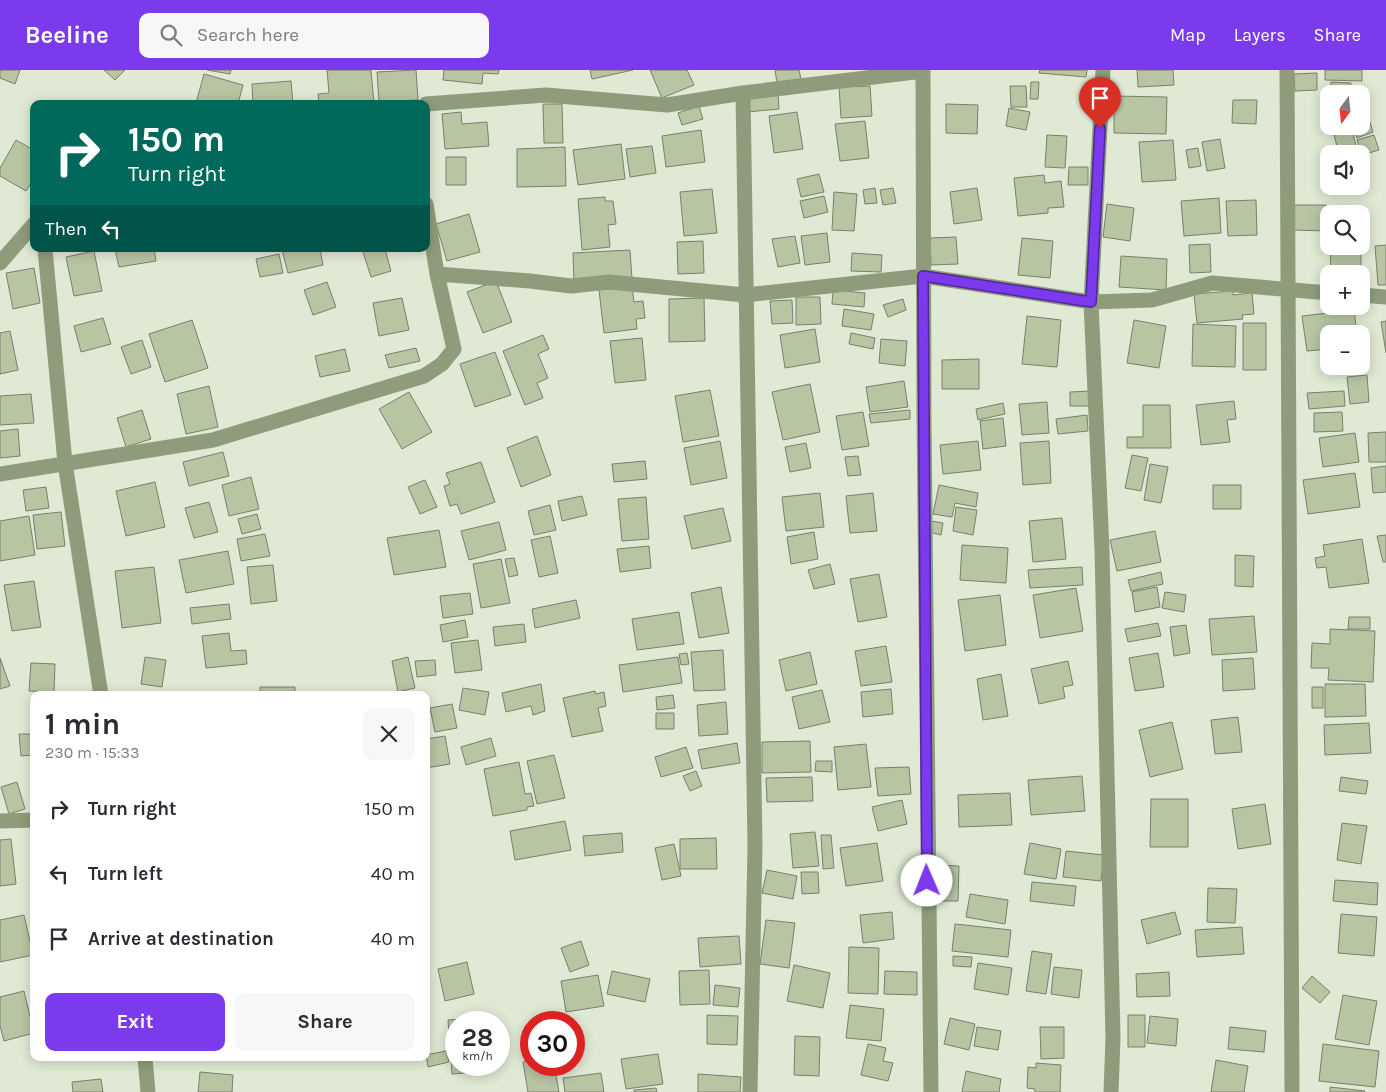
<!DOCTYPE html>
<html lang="en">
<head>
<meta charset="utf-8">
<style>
	body { margin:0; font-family:Karla,sans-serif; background:#f7f7f7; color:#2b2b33; height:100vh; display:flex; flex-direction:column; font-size:19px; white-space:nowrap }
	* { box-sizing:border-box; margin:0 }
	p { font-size:16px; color:#7c7c81 }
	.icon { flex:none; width:28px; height:28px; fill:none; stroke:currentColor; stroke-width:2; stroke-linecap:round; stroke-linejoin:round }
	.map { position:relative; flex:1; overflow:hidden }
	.drawer { position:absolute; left:30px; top:621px; width:400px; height:370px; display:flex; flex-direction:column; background:#fff; border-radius:10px; box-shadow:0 2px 12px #0003 }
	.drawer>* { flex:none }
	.top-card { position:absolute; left:30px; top:30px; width:400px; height:152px; border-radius:10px; box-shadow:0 2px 12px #0003; background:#00695c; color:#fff; overflow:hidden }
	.needle { width:32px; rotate:195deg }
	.controls { position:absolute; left:1320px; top:15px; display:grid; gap:10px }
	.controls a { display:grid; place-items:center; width:50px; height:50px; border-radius:10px; background:#fff; box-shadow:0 2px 12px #0003; font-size:25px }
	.speed { position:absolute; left:445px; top:941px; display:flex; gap:10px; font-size:25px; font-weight:700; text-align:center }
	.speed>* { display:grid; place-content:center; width:65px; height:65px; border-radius:50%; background:#fff; box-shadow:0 2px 12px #0003; line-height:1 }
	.speed small { font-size:12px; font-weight:400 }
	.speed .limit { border:8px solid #d22; background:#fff; color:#111 }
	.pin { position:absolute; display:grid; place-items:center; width:42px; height:42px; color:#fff; margin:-51px -21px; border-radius:50% 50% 50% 0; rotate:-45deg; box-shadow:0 0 5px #0007 }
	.pin .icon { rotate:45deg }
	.me { position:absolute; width:55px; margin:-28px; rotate:359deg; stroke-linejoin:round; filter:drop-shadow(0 0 4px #0008) }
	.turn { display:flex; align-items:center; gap:18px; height:105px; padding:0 15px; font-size:22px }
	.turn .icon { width:65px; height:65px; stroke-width:2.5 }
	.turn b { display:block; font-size:35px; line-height:42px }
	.then { display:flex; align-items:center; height:48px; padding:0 15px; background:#0003; gap:10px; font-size:19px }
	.round { display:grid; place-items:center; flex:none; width:52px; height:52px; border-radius:10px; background:#f7f7f7 }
	.overview { display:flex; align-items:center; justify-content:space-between; height:85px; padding:0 15px }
	h1 { font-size:30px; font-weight:700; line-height:38px }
	.button { display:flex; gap:10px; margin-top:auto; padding:10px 15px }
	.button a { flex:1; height:58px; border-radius:10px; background:#7c3aed; color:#fff; font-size:20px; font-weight:700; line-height:58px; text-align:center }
	.button a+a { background:#f7f7f7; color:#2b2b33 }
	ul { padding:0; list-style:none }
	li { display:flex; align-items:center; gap:15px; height:65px; padding:0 15px }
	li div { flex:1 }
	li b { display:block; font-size:19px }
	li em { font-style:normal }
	header { display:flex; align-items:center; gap:30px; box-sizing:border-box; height:70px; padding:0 25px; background:#7c3aed; color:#fff }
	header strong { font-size:24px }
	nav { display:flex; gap:28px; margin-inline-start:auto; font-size:18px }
	.search { width:350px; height:45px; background:#f7f7f7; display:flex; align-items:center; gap:12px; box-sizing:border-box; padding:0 18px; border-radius:10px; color:#7c7c81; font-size:19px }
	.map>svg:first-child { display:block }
	.building { fill:#b7c5a3; stroke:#78806d }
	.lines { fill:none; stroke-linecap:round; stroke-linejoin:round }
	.street { stroke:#8f9c7b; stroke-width:15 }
	.route-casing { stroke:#51269a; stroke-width:12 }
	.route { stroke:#7c3aed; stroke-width:9 }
</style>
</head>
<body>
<header>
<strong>Beeline</strong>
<div class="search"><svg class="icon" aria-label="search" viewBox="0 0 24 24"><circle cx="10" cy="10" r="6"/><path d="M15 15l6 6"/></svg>Search here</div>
<nav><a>Map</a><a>Layers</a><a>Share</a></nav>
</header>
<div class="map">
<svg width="1386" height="1022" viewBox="0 0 1386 1022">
	<rect width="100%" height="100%" fill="#e0e9d4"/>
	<path class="building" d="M0 0H20L15 14 0 8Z
		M104 0H125L115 10Z
		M207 0H231L230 4Z
		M327 0H371L374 34H319L318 24 329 23Z
		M416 0 418 30 379 32 377 2Z
		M444 0H499L498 4 483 3 482 14 443 10Z
		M590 0H633L592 9Z
		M650 0H687L694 15 662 28Z
		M775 0H799L801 9 777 13Z
		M1040 0H1087L1086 7 1039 3Z
		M1137 0H1173L1174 15 1138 17Z
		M1325 0H1362V11L1325 10Z
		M1317 3V20L1295 21 1294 4Z
		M204 4 243 15 238 34 196 33Z
		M291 11 293 34H253L252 14Z
		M1031 12H1039L1038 29H1030Z
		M1331 12 1351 13 1350 24 1330 23Z
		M870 16 872 46 841 48 839 17Z
		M1010 16H1026L1027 37H1011Z
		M778 24 779 39 747 42 746 26Z
		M1114 26 1167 27 1166 64 1114 63Z
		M1233 30H1257L1256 54 1232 53Z
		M543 34H562L563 73H544Z
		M946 34 978 35 977 64 946 63Z
		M699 36 703 49 682 55 678 43Z
		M1009 38 1030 42 1026 60 1006 56Z
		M461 42 462 54 487 52 489 76 445 79 442 44Z
		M797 42 803 79 774 83 769 46Z
		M1368 46 1373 62 1357 68 1353 56H1361V48Z
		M865 51 869 88 840 91 835 54Z
		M1351 56 1357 80 1339 84 1333 61Z
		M701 60 705 92 666 97 662 66Z
		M1047 65 1067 66 1065 98 1045 97Z
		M1374 65 1379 80 1362 85 1357 70Z
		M1220 69 1225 98 1207 101 1202 72Z
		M16 70 34 80V108L26 121 0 106V98Z
		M1173 70 1176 110 1142 112 1139 72Z
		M621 74 625 109 578 115 573 80Z
		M652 76 656 103 630 107 626 79Z
		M565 77 566 116 517 117V79Z
		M1198 78 1201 96 1189 98 1186 80Z
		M446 87H466V115H446Z
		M1069 97H1088V115H1068Z
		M1329 102V116H1335L1327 118 1324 103Z
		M819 104 824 122 801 127 797 109Z
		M1044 105 1045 113 1061 111 1064 137 1048 138V143L1018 146 1014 108Z
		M875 118 877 133 865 134 863 120Z
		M893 118 896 133 883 135 880 120Z
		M977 118 982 150 954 154 950 122Z
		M712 119 717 163 684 166 680 122Z
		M834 122 857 124 854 161 832 160Z
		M824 126 828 142 804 148 800 131Z
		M605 127V131H613L616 154 608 155 610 177 582 180 578 129Z
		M1219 128 1221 163 1184 166 1181 131Z
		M1256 130 1257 165 1228 166 1226 131Z
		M1107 134 1134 138 1130 171 1103 167Z
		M1294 135H1326V161L1294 160Z
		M1330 136 1358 137V144H1330Z
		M469 144 480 182 447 191 436 154Z
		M827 163 830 192 805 195 801 166Z
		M795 166 800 193 778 197 772 169Z
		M956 167 958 194 931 195 930 168Z
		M1022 168 1053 171 1050 208 1018 205Z
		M703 171 704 203 678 204 677 172Z
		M1210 174 1211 202 1190 203 1189 175Z
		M1386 175V215H1378L1375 176Z
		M1330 176H1361V204H1331Z
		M115 179H154L156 191 119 197Z
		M320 179 323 195 288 203 282 180Z
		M362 179H385L391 201 371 207Z
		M630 180 632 209 574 211 573 183Z
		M94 181 102 221 74 226 66 187Z
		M852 183 882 185 881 202 851 201Z
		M279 184 283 203 260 207 256 189Z
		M1121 186 1167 189 1166 220 1119 217Z
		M34 198 40 233 13 239 6 203Z
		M496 211 512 252 483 263 467 222Z
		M327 212 336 237 313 245 304 220Z
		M632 216 634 232 643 231 645 248 636 249 637 259 604 263 599 220Z
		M833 220 865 223 864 237 832 234Z
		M1233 221V225L1252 223 1254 244 1242 245 1243 249 1197 253 1194 224Z
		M796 227H820L821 254 796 255Z
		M402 228 409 260 379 266 373 233Z
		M704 228 705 271 669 272V229Z
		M903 229 906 240 888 247 883 235Z
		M792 230 793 253 772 254 770 231Z
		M844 239 874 244 871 260 842 256Z
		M1354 240 1357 264H1329V279L1307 281 1302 246Z
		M1027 246 1061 250 1057 297 1022 294Z
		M103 248 111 274 81 282 74 256Z
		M192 250 208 298 165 312 149 264Z
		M1134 250 1166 256 1159 298 1127 293Z
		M1386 251V283L1381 252Z
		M1243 253H1266V300H1243Z
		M1193 254 1236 256 1235 297 1192 296Z
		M815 259 820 292 785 298 780 265Z
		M10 261 18 300 0 304V263Z
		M851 263 875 268 873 279 849 274Z
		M543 265 549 279 538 284 548 308 537 313 543 328 525 335 503 281Z
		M642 268 646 310 615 313 610 271Z
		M881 269 907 271 905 296 879 293Z
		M142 270 151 297 131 304 121 277Z
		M416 278 420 291 389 298 385 285Z
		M345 279 350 301 320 307 315 286Z
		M495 282 511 325 475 337 460 294Z
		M979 289V319H942V290Z
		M1367 305 1369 332 1350 334 1347 307Z
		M904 311 908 337 870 342 866 317Z
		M810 314 820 362 783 370 772 322Z
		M209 316 218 357 186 364 177 324Z
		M710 320 719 366 683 372 675 326Z
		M1090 321V336H1070V322Z
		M1344 321 1345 336 1309 339 1307 323Z
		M409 322 432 362 402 379 379 339Z
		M31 324 34 353 0 355V326Z
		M1234 331 1236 349 1227 350 1230 372 1201 375 1196 335Z
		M1047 332 1049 363 1022 365 1019 334Z
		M1003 333 1005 344 978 350 976 339Z
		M1143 335H1170L1171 378H1127V367H1143Z
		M142 340 151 369 126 377 117 348Z
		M910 340V349L871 353 869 344Z
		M863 342 869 376 842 380 836 346Z
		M1342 342 1343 361 1314 362V343Z
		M1087 345 1088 361 1058 364 1056 349Z
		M1003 348 1006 376 983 379 980 351Z
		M18 359 20 386 0 388V361Z
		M1386 362V392H1369L1368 363Z
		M1355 363 1359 392 1323 397 1319 368Z
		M537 366 551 405 521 417 507 378Z
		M720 371 727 408 691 415 684 378Z
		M978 371 981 400 943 404 940 375Z
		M1049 371 1051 413 1023 415 1020 373Z
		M806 373 811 398 790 402 785 377Z
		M223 382 229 406 189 416 183 392Z
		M1132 385 1148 388 1141 421 1125 418Z
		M858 386 861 405 848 406 845 387Z
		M645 391 647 409 614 412 612 394Z
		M481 392 495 432 461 444 457 434 450 436 444 416 450 414 446 403Z
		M1150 394 1168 397 1161 433 1144 430Z
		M1386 396V422L1373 423 1371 398Z
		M1355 403 1360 437 1308 444 1303 410Z
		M251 407 259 439 229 446 222 415Z
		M425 410 437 437 420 444 408 417Z
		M155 412 165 457 126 466 116 421Z
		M939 415 978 423 976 437 955 433 952 447 933 444Z
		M1213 415H1241V439H1213Z
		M46 417 49 438 26 441 23 420Z
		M820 423 824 457 786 461 782 427Z
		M873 423 877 461 850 463 846 426Z
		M582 426 587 445 562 451 558 431Z
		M646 427 649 469 622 471 618 429Z
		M209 432 218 462 194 468 185 438Z
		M550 435 556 460 534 465 528 441Z
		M956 437 977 440 973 465 953 461Z
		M723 438 731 471 692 479 684 446Z
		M61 442 65 476 37 479 33 445Z
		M257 444 261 459 242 464 238 449Z
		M29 446 35 485 0 491V451Z
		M1062 448 1066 489 1033 492 1029 451Z
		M931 451 943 453 941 465 929 462Z
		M499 452 506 480 469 490 461 461Z
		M439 460 446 497 394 505 387 468Z
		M1155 461 1161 492 1117 501 1110 470Z
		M814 462 818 489 791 494 787 467Z
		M265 464 270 486 241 491 237 469Z
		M1386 465V492H1383L1377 466Z
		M550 466 558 503 539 507 531 470Z
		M1362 469 1369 513 1329 518 1326 497 1317 498 1315 488 1325 486 1323 475Z
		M962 475 1008 478 1006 513 960 510Z
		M649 476 651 498 620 502 617 479Z
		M228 481 234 514 186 523 179 490Z
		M1235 485 1254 486 1253 517 1235 516Z
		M514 488 518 505 509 507 505 489Z
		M501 489 510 533 481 538 473 494Z
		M830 494 835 514 814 519 808 500Z
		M273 495 277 531 251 534 247 497Z
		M154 497 161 553 122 558 115 501Z
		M1082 497 1083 515 1030 518 1028 500Z
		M1161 502 1163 514 1131 521 1128 510Z
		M879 504 887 547 858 552 850 509Z
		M34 511 41 557 12 561 4 515Z
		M721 517 729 563 699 568 691 523Z
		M1157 517 1160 537 1135 542 1132 522Z
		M1076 518 1083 561 1040 568 1033 525Z
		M1165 522 1186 525 1184 542 1162 538Z
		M470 523 473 544 443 548 440 526Z
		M1000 525 1006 575 965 581 958 530Z
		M576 530 580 548 535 558 532 539Z
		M229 534 231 549 192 554 190 538Z
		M679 542 684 574 637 580 632 549Z
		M1254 546 1257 582 1212 585 1209 549Z
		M1349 547H1370V559H1348Z
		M465 550 468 567 443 572 440 555Z
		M1158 553 1161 566 1128 572 1125 559Z
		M524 554 526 572 495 576 493 557Z
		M1186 555 1190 583 1174 586 1170 557Z
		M1330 559 1375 561 1373 612 1328 610 1329 598H1311L1312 573 1330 574Z
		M229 563 231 581 246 580 247 594 206 598 202 566Z
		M478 570 482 600 455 603 451 573Z
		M886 576 892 612 861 616 855 581Z
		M723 580 725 620 694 621 691 582Z
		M810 582 817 614 786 621 779 590Z
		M687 583 689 594 681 595 679 584Z
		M1158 583 1164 617 1135 621 1129 588Z
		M145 587 166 590 162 617 141 614Z
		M408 587 415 618 398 622 392 591Z
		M678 587 682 613 623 622 619 595Z
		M0 588 10 616 0 619Z
		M1253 588 1255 619 1223 621 1222 590Z
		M435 590 436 605 417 607 415 591Z
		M1068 591 1073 615 1063 617 1065 628 1039 634 1031 599Z
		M31 593 55 594 54 622 29 621Z
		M1001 604 1008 646 983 650 977 609Z
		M541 614 545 641 533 645 531 636 506 642 502 623Z
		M1325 614H1365L1366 646 1325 647Z
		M260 617H295V625H260Z
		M1312 617H1323V638H1312Z
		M463 618 489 622 485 645 459 640Z
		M891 619 893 644 863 647 861 622Z
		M822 620 830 652 799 659 792 627Z
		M595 621 596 624 604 622 606 636 598 638 603 661 572 667 563 628Z
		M673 625 675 638 657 640 656 627Z
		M726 632 728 664 699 666 697 635Z
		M452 634 457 658 435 662 430 638Z
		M656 643H674V659H656Z
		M1238 647 1242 682 1215 684 1211 650Z
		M1172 652 1183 699 1150 707 1139 660Z
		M1369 653 1371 683 1325 685 1324 655Z
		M19 664H32L33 685 21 686Z
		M445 666 450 694 426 698V669Z
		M491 668 496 686 466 695 461 677Z
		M810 671 811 702 762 703V672Z
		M737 673 740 693 702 699 698 680Z
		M866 674 871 717 838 720 834 677Z
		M686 677 693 698 661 707 655 687Z
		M554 685 565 728 537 734 527 691Z
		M816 691H832V702L815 701Z
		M519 692 525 724 531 723 534 736 527 737V740L493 746 484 699Z
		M909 697 911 724 878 726 875 698Z
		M696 701 702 716 690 721 683 706Z
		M1082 706 1085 741 1031 745 1028 710Z
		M812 707 813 731 767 732 766 708Z
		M1341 707 1368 711 1366 724 1339 721Z
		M17 712 25 739 9 744 1 717Z
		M1010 723 1012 755 959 757 958 725Z
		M1151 729H1188V777H1150Z
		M902 730 907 754 878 761 872 737Z
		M1265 734 1271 774 1238 779 1232 739Z
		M565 751 571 780 515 790 510 761Z
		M1342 753 1367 756 1361 794 1337 790Z
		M815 762 819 796 793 798 790 764Z
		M622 763 623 782 585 786 583 766Z
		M821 765H831L834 798 823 799Z
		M716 768 717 799H680V769Z
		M11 769 16 814 0 816V770Z
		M877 773 883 811 846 816 840 778Z
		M1030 773 1061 779 1056 809 1024 804Z
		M674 774 681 806 662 810 655 778Z
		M1066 781 1104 785 1101 811 1063 807Z
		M938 795 959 796 958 831H937Z
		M767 800 797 806 793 829 762 823Z
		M801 802H818L819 823 802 824Z
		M1335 810 1378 813 1377 835 1333 831Z
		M1032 812 1076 816 1074 836 1030 831Z
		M1208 818 1237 819 1235 853 1207 852Z
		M970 824 1008 830 1005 854 966 847Z
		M892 842 894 869 863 873 860 845Z
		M1175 842 1181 864 1147 874 1141 850Z
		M1341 844 1377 847 1374 886 1338 883Z
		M24 845 33 885 0 892V850Z
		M766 850 795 853 789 898 760 894Z
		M955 854 1011 860 1008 887 952 881Z
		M1242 857 1244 884 1197 887 1195 860Z
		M739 866 741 894 700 897 698 868Z
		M581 871 589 895 570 902 561 878Z
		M849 877 879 878 878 924 848 923Z
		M1032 881 1052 884 1046 924 1026 921Z
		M953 886 972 887 971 897 953 896Z
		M467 892 474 924 445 931 438 899Z
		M978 893 1012 898 1008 925 974 919Z
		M794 895 830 903 823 938 787 931Z
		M1054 897 1082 900 1079 928 1051 924Z
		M709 900 710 934 680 935 679 901Z
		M612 901 650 909 645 932 607 924Z
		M885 901 917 902V925L884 924Z
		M1169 902 1170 926 1137 927 1136 904Z
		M598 905 604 936 566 942 561 911Z
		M1312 906 1330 922 1320 933 1302 918Z
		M715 915 740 918 738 937 713 935Z
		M24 921 34 963 4 971 0 956V927Z
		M1343 925 1377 931 1369 975 1335 969Z
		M850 935 884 939 881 971 846 968Z
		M707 945 738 946 737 975 707 974Z
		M1128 945H1145V977H1128Z
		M1150 946 1178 949 1176 976 1147 973Z
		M486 947V952H456V995H489L490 1001 452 1004 448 950Z
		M950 948 975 954 969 980 944 974Z
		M977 957 1001 961 998 980 974 976Z
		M1040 957H1064V988L1041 989Z
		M1230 957 1266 961 1264 982 1228 979Z
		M795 966 820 967 819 1006 794 1005Z
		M868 974 886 978 883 991 893 993 888 1011 861 1005Z
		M1323 974 1379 981 1375 1017 1319 1011Z
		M446 981 449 992 428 997 426 985Z
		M658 984 663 1014 626 1019 621 989Z
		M531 990V995H554L559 1022H528L523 992Z
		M1216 990 1248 996 1244 1022H1211Z
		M1036 993 1061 995 1060 1022H1035V1019L1027 1018 1028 997 1036 998Z
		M966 1001 1001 1009 999 1022H962Z
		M200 1002 233 1005 232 1022H198Z
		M601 1003 604 1022H565L563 1008Z
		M698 1004 741 1007 740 1022H698Z
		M101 1009 103 1022H73L72 1012Z
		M1330 1017 1365 1021 1364 1022H1330Z
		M656 1018 657 1022H634V1020Z"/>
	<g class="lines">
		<path class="street" d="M923 0 924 349 931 1022
			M1103 0 1091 232 1102 480 1113 968 1111 1022
			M1287 0 1292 1022
			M743 23 755 776 750 1022
			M426 34 546 25 667 35 743 23 923 1
			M45 179 65 393 101 625
			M0 193 34 154
			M437 204 530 211 571 216 609 212 745 225 923 206 1091 232 1152 230 1212 213 1329 223
			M1361 225 1386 227
			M0 404 213 370 424 306 442 294 454 279 437 204 426 134
			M0 751 34 750
			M145 988 148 1022"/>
	</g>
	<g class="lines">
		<g class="route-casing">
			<path id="route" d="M927 811 923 206 1091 232 1100 58"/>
		</g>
		<use href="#route" class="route"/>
	</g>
</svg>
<div class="controls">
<a><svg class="needle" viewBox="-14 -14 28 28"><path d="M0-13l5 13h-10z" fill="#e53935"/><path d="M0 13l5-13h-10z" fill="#7c7c81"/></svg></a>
<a><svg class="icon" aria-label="sound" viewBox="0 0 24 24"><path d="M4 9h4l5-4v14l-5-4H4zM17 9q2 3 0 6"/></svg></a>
<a><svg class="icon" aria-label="search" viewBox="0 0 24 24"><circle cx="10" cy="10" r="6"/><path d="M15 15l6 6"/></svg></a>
<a>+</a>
<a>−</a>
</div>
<div class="speed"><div>28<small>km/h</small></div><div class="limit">30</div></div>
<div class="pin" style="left:1100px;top:58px;background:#d93025"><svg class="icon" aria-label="arrive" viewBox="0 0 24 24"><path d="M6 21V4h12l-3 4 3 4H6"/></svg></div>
<svg class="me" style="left:927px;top:811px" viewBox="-20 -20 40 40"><circle r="19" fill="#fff"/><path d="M0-13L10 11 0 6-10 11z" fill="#7c3aed"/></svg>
<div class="top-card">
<div class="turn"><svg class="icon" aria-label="right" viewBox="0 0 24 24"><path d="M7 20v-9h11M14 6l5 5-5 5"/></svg><div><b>150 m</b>Turn right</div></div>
<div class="then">Then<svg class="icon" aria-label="left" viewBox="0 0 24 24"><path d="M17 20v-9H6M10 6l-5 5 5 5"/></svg></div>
</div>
<section class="drawer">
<div class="overview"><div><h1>1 min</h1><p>230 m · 15:33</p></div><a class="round"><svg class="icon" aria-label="close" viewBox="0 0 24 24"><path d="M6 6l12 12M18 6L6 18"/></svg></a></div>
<ul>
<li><svg class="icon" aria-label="right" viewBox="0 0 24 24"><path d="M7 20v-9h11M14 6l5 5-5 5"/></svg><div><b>Turn right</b></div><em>150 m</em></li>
<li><svg class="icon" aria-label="left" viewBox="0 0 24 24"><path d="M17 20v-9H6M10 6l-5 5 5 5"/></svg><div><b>Turn left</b></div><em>40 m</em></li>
<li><svg class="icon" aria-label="arrive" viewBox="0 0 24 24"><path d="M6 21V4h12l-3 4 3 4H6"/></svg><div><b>Arrive at destination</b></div><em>40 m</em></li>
</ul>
<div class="button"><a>Exit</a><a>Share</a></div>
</section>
</div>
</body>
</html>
